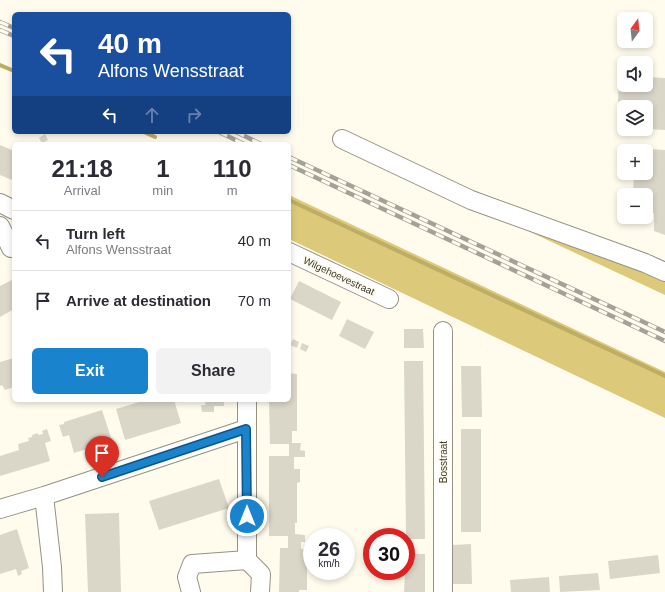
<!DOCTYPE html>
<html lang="en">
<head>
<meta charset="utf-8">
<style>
	body { margin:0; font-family:Arial,sans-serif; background:#f2f2f3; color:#2b2b33; height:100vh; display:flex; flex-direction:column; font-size:15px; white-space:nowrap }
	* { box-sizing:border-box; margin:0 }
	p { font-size:13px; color:#7c7c81 }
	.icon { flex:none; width:22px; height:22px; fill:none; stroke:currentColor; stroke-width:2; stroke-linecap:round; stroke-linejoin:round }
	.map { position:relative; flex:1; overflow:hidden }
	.panel { position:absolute; left:12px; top:142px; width:279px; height:260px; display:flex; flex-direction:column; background:#fff; border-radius:6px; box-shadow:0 2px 6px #0003 }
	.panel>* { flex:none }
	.top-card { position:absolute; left:12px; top:12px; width:279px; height:122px; border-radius:6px; box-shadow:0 2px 6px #0003; background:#1a4fa0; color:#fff; overflow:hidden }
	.needle { width:26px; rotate:15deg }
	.buttons { position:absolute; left:617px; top:12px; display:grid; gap:8px }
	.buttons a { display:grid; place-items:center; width:36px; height:36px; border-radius:6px; background:#fff; box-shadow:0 2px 6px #0003; font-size:20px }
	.speed { position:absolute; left:303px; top:528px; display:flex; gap:8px; font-size:20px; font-weight:700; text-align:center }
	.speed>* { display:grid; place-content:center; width:52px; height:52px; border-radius:50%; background:#fff; box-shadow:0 2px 6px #0003; line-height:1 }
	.speed small { font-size:10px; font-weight:400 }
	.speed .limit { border:6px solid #d22; background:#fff; color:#111 }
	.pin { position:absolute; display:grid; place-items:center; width:34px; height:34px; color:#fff; margin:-41px -17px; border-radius:50% 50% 50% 0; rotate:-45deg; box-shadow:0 0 4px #0007 }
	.pin .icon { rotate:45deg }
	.me { position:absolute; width:44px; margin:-22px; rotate:0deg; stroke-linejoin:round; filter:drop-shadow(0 0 3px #0008) }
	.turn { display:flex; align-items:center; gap:14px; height:84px; padding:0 20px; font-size:18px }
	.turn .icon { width:52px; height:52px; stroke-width:2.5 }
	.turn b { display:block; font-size:28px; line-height:34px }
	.lanes { display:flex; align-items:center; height:38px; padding:0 20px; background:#0003; justify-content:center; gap:20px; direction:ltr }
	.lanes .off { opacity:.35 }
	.eta { display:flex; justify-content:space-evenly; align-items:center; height:68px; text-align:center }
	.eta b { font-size:24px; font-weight:700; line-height:28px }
	.button { display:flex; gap:8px; margin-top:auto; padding:8px 20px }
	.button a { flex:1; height:46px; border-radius:6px; background:#1983cd; color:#fff; font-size:16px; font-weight:700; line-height:46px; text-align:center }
	.button a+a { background:#f2f2f3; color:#2b2b33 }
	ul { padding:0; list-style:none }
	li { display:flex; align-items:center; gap:12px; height:60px; padding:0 20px; border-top:1px solid #e1e1e2 }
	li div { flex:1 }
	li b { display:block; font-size:15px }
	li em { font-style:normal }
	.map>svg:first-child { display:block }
	.green { fill:#dcc979 }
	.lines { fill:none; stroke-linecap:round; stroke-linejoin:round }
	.stream { stroke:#bead65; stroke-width:4 }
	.building { fill:#dad7c9 }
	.minor-casing { stroke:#949184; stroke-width:20 }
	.minor { stroke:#fff; stroke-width:18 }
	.rail-casing { stroke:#a4a298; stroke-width:4.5 }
	.rail { stroke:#fffcee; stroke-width:3; stroke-dasharray:9; stroke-linecap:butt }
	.route-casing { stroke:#105585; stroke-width:10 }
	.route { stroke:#1983cd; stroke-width:7 }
	.labels { text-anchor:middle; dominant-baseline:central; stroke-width:4; stroke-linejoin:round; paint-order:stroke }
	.street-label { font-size:10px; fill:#3b3a35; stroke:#fffcee }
</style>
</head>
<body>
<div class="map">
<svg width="665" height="592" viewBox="0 0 665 592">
	<rect width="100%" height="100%" fill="#fffcee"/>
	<path class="green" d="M289 195 665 372V418L289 239Z
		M479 208 665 278V295Z"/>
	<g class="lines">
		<path class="stream" d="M0 65 14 71
			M144 132 155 137
			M289 200 665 376"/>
	</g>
	<path class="building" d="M619 76H624V85H646V77L665 78V130L646 129V107H624V128H617Z
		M45 134 48 140 42 143 39 138Z
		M0 145 14 151V176L12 180 0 175Z
		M635 148 665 150V235L654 231V213H646V195H633L634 173H646V151H635Z
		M14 279V309L0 317V286Z
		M299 281 341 302 332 320 290 299Z
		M347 319 374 332 365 349 339 336Z
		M404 329H423L424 348H404Z
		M293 339 299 342 297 348 290 345Z
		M302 343 309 346 306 352 300 349Z
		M14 358V387L5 390 2 385 0 386V362Z
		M404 361H423L425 539H406V537Z
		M461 366H481L482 417H462Z
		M289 373 297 374V431H292V443H301L300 450 305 451V457H294V469H300V482L297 483V523H295V534L305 535V542H301V549H307V590H299V592H279L280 548H288V536H269V456H289V444H270L269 400H289Z
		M146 400H174L181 423 125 440 116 409Z
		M206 400H224V406H214V412H202L201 405H205Z
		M102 410 112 441 74 453 69 435 63 437 59 425 64 424V422Z
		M47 429 51 441 45 443 50 461 0 476V456L19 450 18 444 29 441 28 438 32 437V435L38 433V435L43 434 42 431Z
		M461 429H481V532H461Z
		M219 479 229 508 159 530 149 501Z
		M119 513 121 592H88L85 514Z
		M17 529 29 568 21 571 22 574 18 576 16 569 0 574V535Z
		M471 544 472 584H453L452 545Z
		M406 554H425V592H404Z
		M658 555 660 573 610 579 608 561Z
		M598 573 600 590 560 592 559 576Z
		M549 577 550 592H511L510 580Z"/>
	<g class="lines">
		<g class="minor-casing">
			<path id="minor" d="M342 139 471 200 645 263 665 272
				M0 203 14 210
				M0 226 11 248
				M289 252 389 299
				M247 400V560L261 574 260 592
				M44 496 52 567 53 592
				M0 509 44 496 246 429
				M191 592 187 577 192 564 247 560
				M443 592V331"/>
		</g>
		<use href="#minor" class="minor"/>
		<g class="rail-casing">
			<path id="rail" d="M0 22 14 28
				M0 30 14 36
				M219 132 244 144
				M236 132 261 144
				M289 157 665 332
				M289 165 665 341"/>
		</g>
		<use href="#rail" class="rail"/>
	</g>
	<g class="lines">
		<g class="route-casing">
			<path id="route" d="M102 477 246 429 247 516"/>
		</g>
		<use href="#route" class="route"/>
	</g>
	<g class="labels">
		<g class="street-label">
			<text transform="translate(339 276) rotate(25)">Wilgehoevestraat</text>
			<text transform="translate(443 462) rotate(-90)">Bosstraat</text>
		</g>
	</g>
</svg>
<div class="buttons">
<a><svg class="needle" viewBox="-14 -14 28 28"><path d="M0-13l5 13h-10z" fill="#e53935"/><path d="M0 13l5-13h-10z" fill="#7c7c81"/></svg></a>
<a><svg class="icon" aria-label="sound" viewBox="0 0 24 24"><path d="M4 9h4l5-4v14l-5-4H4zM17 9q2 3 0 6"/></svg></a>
<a><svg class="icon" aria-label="layers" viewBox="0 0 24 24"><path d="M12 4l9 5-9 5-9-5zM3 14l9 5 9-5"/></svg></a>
<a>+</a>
<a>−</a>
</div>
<div class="speed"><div>26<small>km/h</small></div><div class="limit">30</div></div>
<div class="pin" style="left:102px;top:477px;background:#d93025"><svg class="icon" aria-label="arrive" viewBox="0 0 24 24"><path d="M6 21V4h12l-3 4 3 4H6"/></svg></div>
<svg class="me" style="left:247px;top:516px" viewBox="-20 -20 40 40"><circle r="17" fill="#1983cd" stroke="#fff" stroke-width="3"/><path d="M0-11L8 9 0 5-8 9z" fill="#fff"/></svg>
<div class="top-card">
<div class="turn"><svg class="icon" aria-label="left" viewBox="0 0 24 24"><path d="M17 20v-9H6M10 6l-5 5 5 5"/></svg><div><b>40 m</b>Alfons Wensstraat</div></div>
<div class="lanes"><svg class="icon" aria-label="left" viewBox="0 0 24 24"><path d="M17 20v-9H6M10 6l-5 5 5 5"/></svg><svg class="icon off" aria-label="ahead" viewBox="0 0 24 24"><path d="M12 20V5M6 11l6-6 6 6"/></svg><svg class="icon off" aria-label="right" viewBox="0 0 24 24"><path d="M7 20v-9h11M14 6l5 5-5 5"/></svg></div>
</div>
<section class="panel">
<div class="eta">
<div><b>21:18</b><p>Arrival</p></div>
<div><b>1</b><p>min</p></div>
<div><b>110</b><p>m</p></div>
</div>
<ul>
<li><svg class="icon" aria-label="left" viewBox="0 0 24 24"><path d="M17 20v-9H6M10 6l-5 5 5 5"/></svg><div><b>Turn left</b><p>Alfons Wensstraat</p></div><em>40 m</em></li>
<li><svg class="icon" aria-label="arrive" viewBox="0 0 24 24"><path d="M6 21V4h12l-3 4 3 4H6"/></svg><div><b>Arrive at destination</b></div><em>70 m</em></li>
</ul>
<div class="button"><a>Exit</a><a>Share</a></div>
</section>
</div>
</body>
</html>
